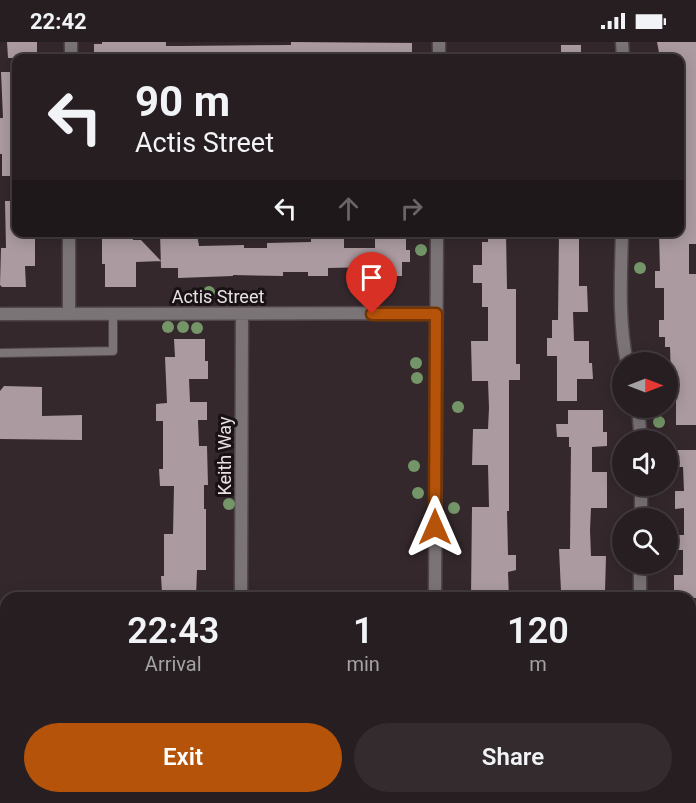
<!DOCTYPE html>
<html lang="en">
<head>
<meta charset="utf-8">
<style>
	body { margin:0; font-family:Roboto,sans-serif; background:#332b2e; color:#f1f3f6; height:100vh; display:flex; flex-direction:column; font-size:22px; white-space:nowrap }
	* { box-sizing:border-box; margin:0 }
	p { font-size:20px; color:#a4a2a5 }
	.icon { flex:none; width:33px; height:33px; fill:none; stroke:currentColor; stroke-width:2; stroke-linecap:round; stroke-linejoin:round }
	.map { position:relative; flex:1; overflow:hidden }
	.drawer { position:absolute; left:0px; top:550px; width:696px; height:212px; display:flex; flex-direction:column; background:#271e21; border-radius:18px 18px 0 0; box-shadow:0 3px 15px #0003,0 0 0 2px #433c3f }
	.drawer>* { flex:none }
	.top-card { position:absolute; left:12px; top:12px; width:672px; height:183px; border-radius:12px; box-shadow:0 3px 15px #0003,0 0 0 2px #433c3f; background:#271e21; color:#f1f3f6; overflow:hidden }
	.needle { width:39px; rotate:90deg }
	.tools { position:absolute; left:612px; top:310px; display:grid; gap:12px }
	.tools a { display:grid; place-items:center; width:66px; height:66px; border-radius:50%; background:#271e21; box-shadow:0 3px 15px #0003,0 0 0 2px #433c3f; font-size:30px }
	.pin { position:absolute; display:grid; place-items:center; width:51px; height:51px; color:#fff; margin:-62px -26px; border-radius:50% 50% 50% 0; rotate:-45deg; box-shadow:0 0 6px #0007 }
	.pin .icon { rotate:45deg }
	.me { position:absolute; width:66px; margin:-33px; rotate:0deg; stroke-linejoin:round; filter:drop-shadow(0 0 4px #0008) }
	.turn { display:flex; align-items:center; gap:21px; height:126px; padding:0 24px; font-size:27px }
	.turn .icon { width:78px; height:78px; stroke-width:2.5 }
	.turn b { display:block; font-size:42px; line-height:51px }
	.lanes { display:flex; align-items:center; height:57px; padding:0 24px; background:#0003; justify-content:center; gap:30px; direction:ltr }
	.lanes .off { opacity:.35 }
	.eta { display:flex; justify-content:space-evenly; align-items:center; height:102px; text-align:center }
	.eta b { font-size:36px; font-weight:600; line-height:42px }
	.button { display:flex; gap:12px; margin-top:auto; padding:12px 24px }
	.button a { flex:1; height:69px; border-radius:36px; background:#b45309; color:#fff; font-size:24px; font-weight:600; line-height:69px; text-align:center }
	.button a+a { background:#332b2e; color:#f1f3f6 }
	.status { display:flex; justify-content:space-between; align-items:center; height:42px; padding:0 30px; background:#271e21; direction:ltr }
	.status svg { height:16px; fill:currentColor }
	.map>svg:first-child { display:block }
	.building { fill:#ab9ba0 }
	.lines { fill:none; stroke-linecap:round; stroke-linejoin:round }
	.lane-casing { stroke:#514549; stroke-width:10 }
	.street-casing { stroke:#514549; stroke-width:15 }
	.lane { stroke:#7a7476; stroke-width:8 }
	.street { stroke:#7a7476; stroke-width:12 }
	.tree { fill:#739568 }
	.route-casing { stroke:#753606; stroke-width:15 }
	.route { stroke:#b45309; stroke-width:10 }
	.labels { text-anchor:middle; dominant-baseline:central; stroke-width:6; stroke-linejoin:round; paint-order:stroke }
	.street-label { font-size:18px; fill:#e9e0e3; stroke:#181214 }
</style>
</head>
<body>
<div class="status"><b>22:42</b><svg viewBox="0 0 49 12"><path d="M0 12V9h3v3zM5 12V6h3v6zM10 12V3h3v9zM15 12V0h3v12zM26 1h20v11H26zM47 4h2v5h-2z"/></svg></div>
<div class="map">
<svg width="696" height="761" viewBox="0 0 696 761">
	<rect width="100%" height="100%" fill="#34282c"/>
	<path class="building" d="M7 0H37V16H8Z
		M102 0H166V4H180L291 3V0L412 1V16H94V2H102Z
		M657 0H696V202H689V232H696V383H676V338H671L670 305H665V295H659V278H664V246H655V229H660L659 190H680V16H660Z
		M561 3H581V16H561Z
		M1 30H16V134H2V112H0V76H3Z
		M5 159H16V190H35V224H25L26 245H2L0 243 1 206H6Z
		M102 190H133V198H141L161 219 136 220V245H105V222H102Z
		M160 190 197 192 199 204 244 203V206H267V201L311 200V196H344V206H375V190H406V208H410V220H402V234H374V225L328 226V234H308V230H283V234L233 233V234L178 236V226H161Z
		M488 190H506L507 247H516V322H520V338H509V469H507L508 513H516V528L508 530 509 556H471L472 465H489L488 423H472L473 387H488L489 366 488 339H472L471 299H488V265H482V241H473V223H482V200H488Z
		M559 190H576V195H579V244H587L588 270H573L574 299H589V321H592L593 337H577V359H557V314H547V296H552V278H558Z
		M174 297H205V319H208V337H189L190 360H207V378H198L199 404H207L208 443H204V467H206V528H197L196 556H178V550L162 551 161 534H164V492H173L174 444H160L159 427H163V379H156V362L167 361 165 315H175Z
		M4 344 42 345V374L82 373V398L0 397V349Z
		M568 368H603V390H607V404L592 405V430H607V466H591L590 488 591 514H606L605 550H590V556H569V549H561L559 507H570L571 405H569V395H557L556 382H568Z
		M675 408H696V556H680V550H674V533H683V508H674V493H684V466L675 467V449H684L683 425H675Z"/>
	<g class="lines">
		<g class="lane-casing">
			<path id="lane" d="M0 311 113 309V272"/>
		</g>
		<g class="street-casing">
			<path id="street" d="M622 0 623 16
				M71 16V0
				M439 16V0
				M622 190C621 234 618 278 627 321
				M0 272 437 271
				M69 272V190
				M638 366 641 399
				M641 477V444
				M241 556 242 272
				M435 556 437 190
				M640 556V522
				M690 635H696
				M434 761V756"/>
		</g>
		<use href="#lane" class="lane"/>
		<use href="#street" class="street"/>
	</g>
	<g class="tree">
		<circle cx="421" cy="208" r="6"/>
		<circle cx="640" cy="226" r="6"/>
		<circle cx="209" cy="250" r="6"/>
		<circle cx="168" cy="285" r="6"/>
		<circle cx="183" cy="285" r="6"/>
		<circle cx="197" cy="286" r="6"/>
		<circle cx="416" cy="321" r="6"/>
		<circle cx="417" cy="336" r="6"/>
		<circle cx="458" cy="365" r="6"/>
		<circle cx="659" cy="380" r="6"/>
		<circle cx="414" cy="424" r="6"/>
		<circle cx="418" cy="451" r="6"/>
		<circle cx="229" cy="462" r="6"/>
		<circle cx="454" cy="466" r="6"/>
	</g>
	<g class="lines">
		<g class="route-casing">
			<path id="route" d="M372 272H436L435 485"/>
		</g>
		<use href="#route" class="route"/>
	</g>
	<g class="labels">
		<g class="street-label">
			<text x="218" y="254">Actis Street</text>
			<text transform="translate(224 414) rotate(-90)">Keith Way</text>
		</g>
	</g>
</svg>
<div class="tools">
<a><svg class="needle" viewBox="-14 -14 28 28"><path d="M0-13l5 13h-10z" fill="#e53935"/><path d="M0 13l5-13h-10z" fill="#a4a2a5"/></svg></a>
<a><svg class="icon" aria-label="sound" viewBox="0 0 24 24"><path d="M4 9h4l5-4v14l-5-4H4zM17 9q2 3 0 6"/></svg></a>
<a><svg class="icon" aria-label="search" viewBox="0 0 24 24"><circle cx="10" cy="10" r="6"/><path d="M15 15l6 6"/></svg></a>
</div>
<div class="pin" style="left:372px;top:272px;background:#d93025"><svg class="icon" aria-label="arrive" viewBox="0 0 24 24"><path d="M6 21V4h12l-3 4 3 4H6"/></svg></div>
<svg class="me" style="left:435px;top:485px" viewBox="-20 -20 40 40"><path d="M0-17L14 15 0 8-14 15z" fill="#b45309" stroke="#fff" stroke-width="4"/></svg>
<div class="top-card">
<div class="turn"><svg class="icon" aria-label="left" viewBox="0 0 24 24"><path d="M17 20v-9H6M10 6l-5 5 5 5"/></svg><div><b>90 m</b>Actis Street</div></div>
<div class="lanes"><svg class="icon" aria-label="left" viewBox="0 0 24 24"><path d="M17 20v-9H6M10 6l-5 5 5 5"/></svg><svg class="icon off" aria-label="ahead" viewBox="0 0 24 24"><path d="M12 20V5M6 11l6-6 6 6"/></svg><svg class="icon off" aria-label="right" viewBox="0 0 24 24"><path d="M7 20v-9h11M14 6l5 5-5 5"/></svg></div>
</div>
<section class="drawer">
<div class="eta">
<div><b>22:43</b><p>Arrival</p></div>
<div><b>1</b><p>min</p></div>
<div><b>120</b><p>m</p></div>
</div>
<div class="button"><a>Exit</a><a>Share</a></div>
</section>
</div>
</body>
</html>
